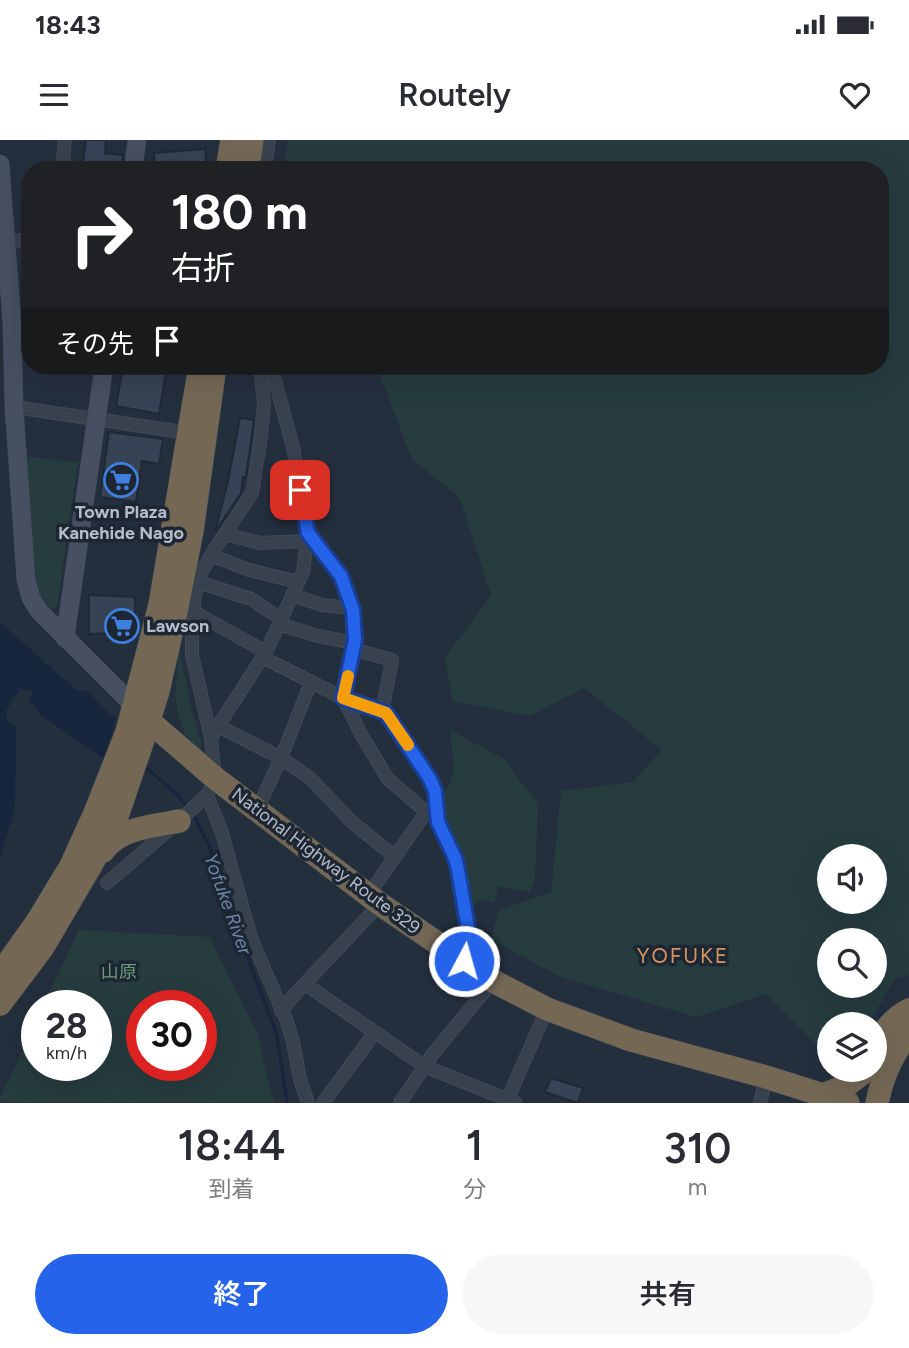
<!DOCTYPE html>
<html lang="ja">
<head>
<meta charset="utf-8">
<style>
	body { margin:0; font-family:Figtree,"Noto Sans JP",sans-serif; background:#f7f7f7; color:#2b2b33; height:100vh; display:flex; flex-direction:column; font-size:26px; white-space:nowrap }
	* { box-sizing:border-box; margin:0 }
	p { font-size:23px; color:#7c7c81 }
	.icon { flex:none; width:38px; height:38px; fill:none; stroke:currentColor; stroke-width:2; stroke-linecap:round; stroke-linejoin:round }
	.map { position:relative; height:963px; overflow:hidden }
	.drawer { display:flex; flex-direction:column; background:#fff; flex:1 }
	.drawer>* { flex:none }
	.top-card { position:absolute; left:21px; top:21px; width:868px; height:214px; border-radius:28px; box-shadow:0 7px 28px #0002; background:#202124; color:#fff; overflow:hidden }
	.tools { position:absolute; left:817px; top:704px; display:grid; gap:14px }
	.tools a { display:grid; place-items:center; width:70px; height:70px; border-radius:50%; background:#fff; box-shadow:0 7px 28px #0002; font-size:35px }
	.speed { position:absolute; left:21px; top:850px; display:flex; gap:14px; font-size:35px; font-weight:700; text-align:center }
	.speed>* { display:grid; place-content:center; width:91px; height:91px; border-radius:50%; background:#fff; box-shadow:0 7px 28px #0002; line-height:1 }
	.speed small { font-size:18px; font-weight:400 }
	.speed .limit { border:10px solid #d22; background:#fff; color:#111 }
	.pin { position:absolute; display:grid; place-items:center; width:60px; height:60px; color:#fff; margin:-30px; border-radius:14px; box-shadow:0 4px 10px #0006 }
	.me { position:absolute; width:77px; margin:-38px; rotate:6deg; stroke-linejoin:round; filter:drop-shadow(0 0 5px #0008) }
	.turn { display:flex; align-items:center; gap:24px; height:147px; padding:0 35px; font-size:32px }
	.turn .icon { width:91px; height:91px; stroke-width:2.5 }
	.turn b { display:block; font-size:49px; line-height:60px }
	.then { display:flex; align-items:center; height:66px; padding:0 35px; background:#0003; gap:14px; font-size:26px }
	.eta { display:flex; justify-content:space-evenly; align-items:center; height:119px; text-align:center }
	.eta b { font-size:42px; font-weight:600; line-height:49px }
	.button { display:flex; gap:14px; margin-top:auto; padding:14px 35px }
	.button a { flex:1; height:80px; border-radius:42px; background:#2563eb; color:#fff; font-size:28px; font-weight:600; line-height:80px; text-align:center }
	.button a+a { background:#f7f7f7; color:#2b2b33 }
	.status { display:flex; justify-content:space-between; align-items:center; height:49px; padding:0 35px; background:#fff; direction:ltr }
	.status svg { height:19px; fill:currentColor }
	header { display:flex; justify-content:space-between; align-items:center; height:91px; padding:0 35px; background:#fff; font-size:32px; font-weight:600 }
	.map>svg:first-child { display:block }
	.green { fill:#263c3f; fill-rule:evenodd }
	.water { fill:#17263c }
	.lines { fill:none; stroke-linecap:round; stroke-linejoin:round }
	.stream { stroke:#17263c; stroke-width:3.5 }
	.building { fill:#364354; stroke:#1f2835; stroke-width:2 }
	.street-casing { stroke:#414a57; stroke-width:14 }
	.secondary-casing { stroke:#414a57; stroke-width:19 }
	.highway-casing { stroke:#434c59; stroke-width:24 }
	.street { stroke:#38414e; stroke-width:12 }
	.secondary { stroke:#465061; stroke-width:18 }
	.highway { stroke:#746855; stroke-width:23 }
	.route-casing { stroke:#184099; stroke-width:18 }
	.route { stroke:#2563eb; stroke-width:12 }
	.slow { stroke:#f59e0b; stroke-width:12 }
	.labels { text-anchor:middle; dominant-baseline:central; stroke-width:7; stroke-linejoin:round; paint-order:stroke }
	.poi-label { font-size:18px; font-weight:bold; fill:#b4bcc9; stroke:#1d2633 }
	.street-label { font-size:18px; fill:#b4bcc9; stroke:#1d2633 }
	.park-label { font-size:18px; fill:#6b9a76; stroke:#1d2633 }
	.water-label { font-size:19px; font-style:italic; fill:#6d86a8; stroke:#1d2633 }
	.quarter-label { font-size:21px; letter-spacing:2px; fill:#d59563; stroke:#1d2633 }
</style>
</head>
<body>
<div class="status"><b>18:43</b><svg viewBox="0 0 49 12"><path d="M0 12V9h3v3zM5 12V6h3v6zM10 12V3h3v9zM15 12V0h3v12zM26 1h20v11H26zM47 4h2v5h-2z"/></svg></div>
<header><svg class="icon" aria-label="menu" viewBox="0 0 24 24"><path d="M4 6h16M4 12h16M4 18h16"/></svg>Routely<svg class="icon" aria-label="heart" viewBox="0 0 24 24"><path d="M12 20l-8-8c-3-5 5-10 8-4 3-6 11-1 8 4z"/></svg></header>
<div class="map">
<svg width="909" height="963" viewBox="0 0 909 963">
	<rect width="100%" height="100%" fill="#242f3e"/>
	<path class="green" d="M289 0H909V835L896 838 868 884H830L829 902 818 907 766 854 696 877 561 837 491 800 499 770 551 752 561 651 633 642 662 610 584 548 530 576 453 561 445 518 491 455 460 358 412 319 376 226H880V30H283ZM830 716H875V761H830ZM830 800H875V845H830Z
		M25 316 78 323 57 467 51 469 40 454 36 441Z
		M179 507 190 563 201 601V609L198 610C169 585 176 542 179 507Z
		M450 590 506 620 521 643 531 653 538 663 535 740 529 752 499 746 494 763 481 759 467 772 468 742 461 714 443 677 441 658 451 641 454 627Z
		M79 790 210 797 257 893 274 963H0V958L37 880V926H96V866H43ZM201 866V926H142V866Z"/>
	<path class="water" d="M0 482 76 550 89 552 110 575H113L116 578 104 619 38 573 39 569 29 562 33 551 20 549 6 571 7 582 16 587 15 669 0 717Z"/>
	<g class="lines">
		<path class="stream" d="M143 625 179 656 188 668
			M193 674 209 705 233 784 246 813 277 895 287 963"/>
	</g>
	<path class="building" d="M86 0H106L105 13 123 15 121 30H82Z
		M205 9 207 29 155 30 154 13Z
		M123 226H167L159 274 116 266Z
		M240 278 254 280 246 337H243L241 353 215 392 228 341Z
		M109 292 163 299 159 324 142 321 136 362 100 357Z
		M89 455 135 457V476H114V493L89 494Z
		M551 938 583 948 578 963 545 952Z"/>
	<g class="lines">
		<g class="street-casing">
			<path id="street" d="M62 30 65 0
				M265 30 269 0
				M5 101 30 100
				M14 267 189 293
				M308 393 341 436 353 470 355 500 343 558 362 596 388 639 424 670V675L369 754
				M225 394 260 403 307 401
				M211 415 249 430 298 442
				M198 442 251 459 281 479
				M292 455 322 465 352 468
				M194 472 266 512
				M279 484 318 496 355 503
				M353 509 392 520 382 572
				M262 517 343 558 386 573 430 639 435 651 438 682 455 718 458 730 470 800 464 821
				M218 586 281 618 310 638 353 683 394 716
				M211 598 218 586 266 512 303 432 308 393 293 307 271 226
				M207 655 222 693 251 798 286 879 293 902 300 939 308 963
				M257 670 281 618 311 542
				M107 743 179 681 207 655 215 638 211 598 192 515V481L195 455 200 435 214 410 252 353 261 296 264 263 260 226
				M305 844 424 926 516 963
				M281 871 296 853 380 764
				M323 963 375 892
				M400 963 432 915 493 841
				M506 963 547 869
				M760 963 766 937"/>
		</g>
		<g class="secondary-casing">
			<path id="secondary" d="M0 24 12 184 14 267 26 440 31 458 39 471 128 560 134 568
				M133 30 137 0
				M65 498 104 226"/>
		</g>
		<g class="highway-casing">
			<path id="highway" d="M227 30 232 0
				M248 30 252 0
				M134 568 215 638 380 764 493 841 547 869 631 900 766 937 848 963
				M103 711C121 687 152 687 179 681
				M0 834 37 782 71 726 95 673 127 592 160 465 200 226
				M0 864 43 807 90 727 116 679 142 603 158 551 176 472 192 391 215 226
				M875 906C883 891 893 878 909 870
				M823 955 847 945 864 932
				M877 963C882 937 892 914 909 893"/>
		</g>
		<use href="#street" class="street"/>
		<use href="#secondary" class="secondary"/>
		<use href="#highway" class="highway"/>
	</g>
	<g class="lines">
		<g class="route-casing">
			<path id="route" d="M300 350 308 393 341 436 353 470 355 500 343 558 386 573 430 639 435 651 438 682 455 718 458 730 470 800 464 821"/>
		</g>
		<use href="#route" class="route"/>
		<path class="slow" d="M348 536 343 558 386 573 408 605"/>
	</g>
	<defs>
		<g id="supermarket-ring" transform="scale(1.75)"><circle r="9.5" fill="#1d2633" stroke="#3f7fe0" stroke-width="1.5"/><path d="M-6-5.5h2.5l.6 2H6L4.5 2H-2.5L-4.4-4H-6ZM-1.5 3.2a1.3 1.3 0 1 0 .1 0ZM3 3.2a1.3 1.3 0 1 0 .1 0Z" fill="#3f7fe0"/></g>
	</defs>
	<g fill-rule="evenodd">
		<use href="#supermarket-ring" x="121" y="340"/>
		<use href="#supermarket-ring" x="122" y="486"/>
	</g>
	<g class="labels">
		<g class="poi-label">
			<text x="121" y="372">Town Plaza<tspan x="121" dy="21">Kanehide Nago</tspan></text>
			<text x="146" y="486" text-anchor="start">Lawson</text>
		</g>
		<g class="street-label">
			<text transform="translate(326 721) rotate(37)">National Highway Route 329</text>
		</g>
		<g class="park-label">
			<text x="119" y="832">山原</text>
		</g>
		<g class="water-label">
			<text transform="translate(228 764) rotate(70)">Yofuke River</text>
		</g>
		<g class="quarter-label">
			<text x="683" y="815">YOFUKE</text>
		</g>
	</g>
</svg>
<div class="tools">
<a><svg class="icon" aria-label="sound" viewBox="0 0 24 24"><path d="M4 9h4l5-4v14l-5-4H4zM17 9q2 3 0 6"/></svg></a>
<a><svg class="icon" aria-label="search" viewBox="0 0 24 24"><circle cx="10" cy="10" r="6"/><path d="M15 15l6 6"/></svg></a>
<a><svg class="icon" aria-label="layers" viewBox="0 0 24 24"><path d="M12 4l9 5-9 5-9-5zM3 14l9 5 9-5"/></svg></a>
</div>
<div class="speed"><div>28<small>km/h</small></div><div class="limit">30</div></div>
<div class="pin" style="left:300px;top:350px;background:#d93025"><svg class="icon" aria-label="arrive" viewBox="0 0 24 24"><path d="M6 21V4h12l-3 4 3 4H6"/></svg></div>
<svg class="me" style="left:464px;top:821px" viewBox="-20 -20 40 40"><circle r="17" fill="#2563eb" stroke="#fff" stroke-width="3"/><path d="M0-11L8 9 0 5-8 9z" fill="#fff"/></svg>
<div class="top-card">
<div class="turn"><svg class="icon" aria-label="right" viewBox="0 0 24 24"><path d="M7 20v-9h11M14 6l5 5-5 5"/></svg><div><b>180 m</b>右折</div></div>
<div class="then">その先<svg class="icon" aria-label="arrive" viewBox="0 0 24 24"><path d="M6 21V4h12l-3 4 3 4H6"/></svg></div>
</div>
</div>
<section class="drawer">
<div class="eta">
<div><b>18:44</b><p>到着</p></div>
<div><b>1</b><p>分</p></div>
<div><b>310</b><p>m</p></div>
</div>
<div class="button"><a>終了</a><a>共有</a></div>
</section>
</body>
</html>
